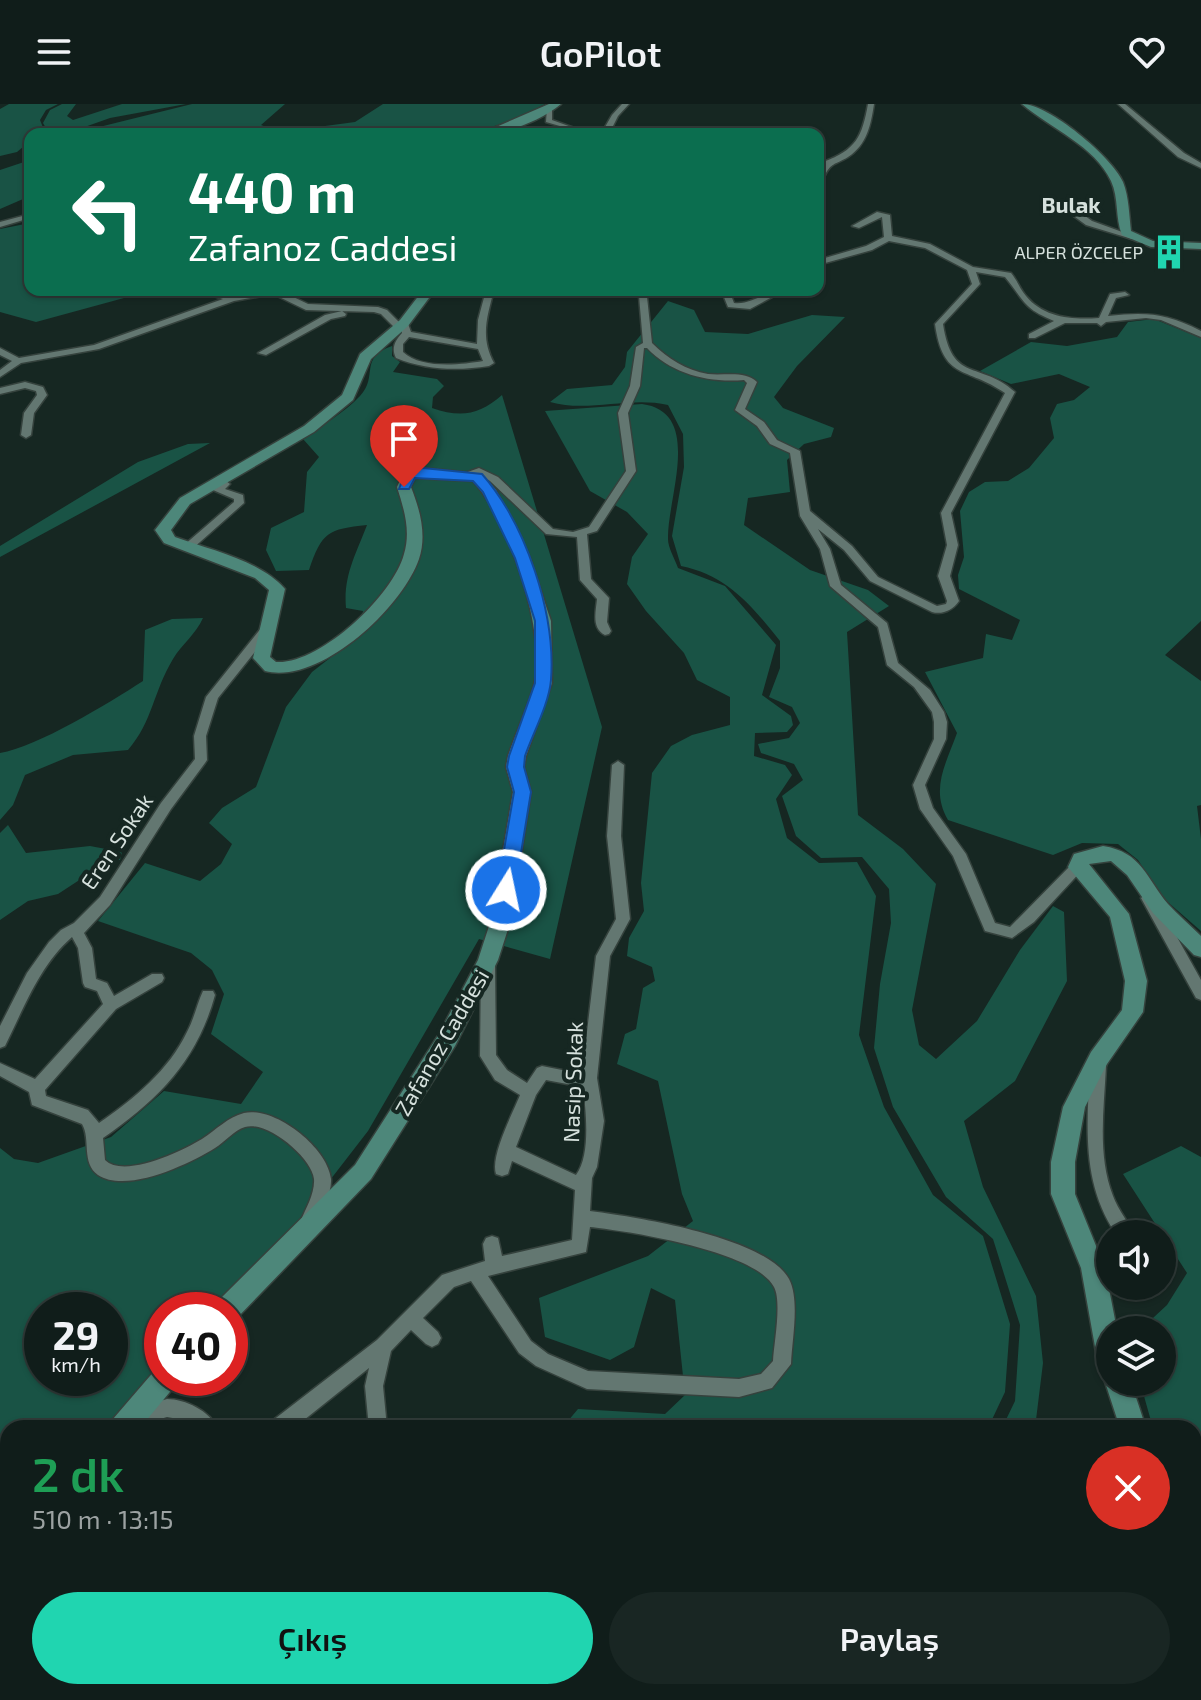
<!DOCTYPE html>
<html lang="tr">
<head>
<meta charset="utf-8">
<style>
	body { margin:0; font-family:"Exo 2",sans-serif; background:#192623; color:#f1f3f6; height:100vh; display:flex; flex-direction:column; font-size:30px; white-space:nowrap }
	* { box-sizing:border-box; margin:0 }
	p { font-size:26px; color:#9ca2a2 }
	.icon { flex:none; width:44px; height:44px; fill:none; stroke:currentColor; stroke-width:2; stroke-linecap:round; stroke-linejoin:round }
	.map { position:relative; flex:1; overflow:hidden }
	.sheet { position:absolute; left:0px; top:1316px; width:1202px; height:280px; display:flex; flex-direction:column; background:#101d1a; border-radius:24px 24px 0 0; box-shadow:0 2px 6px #0004,0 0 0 2px #303b39 }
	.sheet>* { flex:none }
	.hud { position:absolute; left:24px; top:24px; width:800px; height:168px; border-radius:16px; box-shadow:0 2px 6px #0004,0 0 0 2px #303b39; background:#0b6e4f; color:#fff; overflow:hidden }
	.fabs { position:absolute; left:1096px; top:1116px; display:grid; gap:16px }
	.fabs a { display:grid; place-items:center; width:80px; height:80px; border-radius:50%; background:#101d1a; box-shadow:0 2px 6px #0004,0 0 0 2px #303b39; font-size:40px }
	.speed { position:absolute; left:24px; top:1188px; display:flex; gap:16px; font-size:40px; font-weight:700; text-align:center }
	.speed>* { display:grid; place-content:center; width:104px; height:104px; border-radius:50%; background:#101d1a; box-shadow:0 2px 6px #0004,0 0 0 2px #303b39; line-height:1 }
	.speed small { font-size:20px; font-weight:400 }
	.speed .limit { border:12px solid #d22; background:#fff; color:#111 }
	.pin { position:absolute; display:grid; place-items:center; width:68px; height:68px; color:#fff; margin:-82px -34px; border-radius:50% 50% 50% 0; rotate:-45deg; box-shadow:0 0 8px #0007 }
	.pin .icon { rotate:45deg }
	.me { position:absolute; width:88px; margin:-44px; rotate:10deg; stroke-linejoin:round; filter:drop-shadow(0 0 6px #0008) }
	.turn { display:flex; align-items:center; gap:28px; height:168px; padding:0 32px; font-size:36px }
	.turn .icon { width:104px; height:104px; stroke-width:2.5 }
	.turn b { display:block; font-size:56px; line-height:68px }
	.round { display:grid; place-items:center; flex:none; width:84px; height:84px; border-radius:42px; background:#192623 }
	.summary { display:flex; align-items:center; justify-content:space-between; height:136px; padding:0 32px }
	h1 { font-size:48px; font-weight:600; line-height:60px; color:#1e9e55 }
	.action { display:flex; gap:16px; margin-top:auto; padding:16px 32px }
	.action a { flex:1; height:92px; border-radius:48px; background:#20d5b0; color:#111; font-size:32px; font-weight:600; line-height:92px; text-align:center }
	.action a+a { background:#192623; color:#f1f3f6 }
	header { display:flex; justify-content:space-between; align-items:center; height:104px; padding:0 32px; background:#101d1a; font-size:36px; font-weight:600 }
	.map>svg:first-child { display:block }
	.green { fill:#195345; fill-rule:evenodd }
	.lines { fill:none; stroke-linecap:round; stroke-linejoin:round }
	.street-casing { stroke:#35423d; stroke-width:3 }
	.secondary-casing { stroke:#35423d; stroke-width:3 }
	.street { fill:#637771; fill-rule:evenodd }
	.secondary { fill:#4d877a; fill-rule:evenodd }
	.route { fill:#1a73e8; stroke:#114b97; stroke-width:2 }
	.labels { text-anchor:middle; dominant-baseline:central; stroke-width:8; stroke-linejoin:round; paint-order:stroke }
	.far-poi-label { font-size:18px; fill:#d6e1dd; stroke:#162722; text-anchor:end }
	.far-quarter-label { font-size:22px; font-weight:bold; fill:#d6e1dd; stroke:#162722 }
	.street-label { font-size:22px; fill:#d6e1dd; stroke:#162722 }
</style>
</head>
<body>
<header><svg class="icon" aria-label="menu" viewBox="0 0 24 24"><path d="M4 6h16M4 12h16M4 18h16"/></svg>GoPilot<svg class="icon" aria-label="heart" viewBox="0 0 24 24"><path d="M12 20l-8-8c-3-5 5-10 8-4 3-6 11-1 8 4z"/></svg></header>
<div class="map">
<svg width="1201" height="1596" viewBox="0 0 1201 1596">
	<rect width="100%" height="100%" fill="#162722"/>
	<path class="green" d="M9 0H58L46 6 40 16 44 26 30 30V37L17 48 0 52V5Z
		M62 0H76L67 12 73 16 122 0H186L110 14 65 30H42L47 26 43 19 50 6Z
		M192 0H285L261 21 280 28 355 18 383 0H545L519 14 470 30H71Z
		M30 56V92L0 105V66Z
		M30 119V186H128L124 194 36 218 0 208V125Z
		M668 197 694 206 705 228 748 230 812 211 845 213 797 262 774 293 783 304 834 324 831 333 804 340 787 356 790 388 748 394 744 421 810 466 868 486 889 502 847 528 858 711 903 745 936 780 912 906 919 941 936 955 977 917 1020 846 1053 802 1064 808 1067 877 1015 977 964 1017 983 1083 1036 1192 1043 1259 1035 1324H1002L1015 1297 1020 1221 993 1135 946 1093 893 1003 874 944 880 880 891 819 889 785 862 753 821 754 796 732 782 692 803 676 794 660 761 649 758 640 789 634 800 619 792 603 769 593 780 564V537C752 502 727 471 681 462L672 432 684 363 683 330 668 301C629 292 588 309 550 298L567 285 612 281 625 263 627 248Z
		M1154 215 1201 234V517L1165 551 1201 577V701L1197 702 1201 735V827L1162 793 1138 756 1118 740 1082 739 1053 751 948 716C930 685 946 660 957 629L925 568 983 554 986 530 1012 536 1020 516 959 485 958 471 964 453 960 407 969 388 985 378 1008 377 1029 364 1054 334 1050 314 1057 300 1074 296 1090 283 1059 270 1011 280 980 267 1031 238 1067 242 1117 233 1128 218Z
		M392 242V252L400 258 393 268 437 275 444 282 433 293 432 304C461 314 479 311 502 291L602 623 550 855 479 835 368 1027 286 1133 216 1206H162V1263L104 1324H8V1440L0 1450V1044L14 1055 38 1059 111 1033 164 987 241 1000 263 968 211 930 224 890 212 866 191 849 98 817 145 759 200 777 221 760 232 740 209 719 222 704 256 683 286 603 312 568 358 532 363 507 346 504C343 472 356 450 367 421 328 425 322 428 309 466L276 467 266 446 271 424 304 408 307 368 319 353 303 335C321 322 345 308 360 292 379 272 358 254 392 242ZM42 1206H110V1274H42Z
		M642 300C704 308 667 394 668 435 668 444 675 455 678 464L725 482 776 541 762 591 791 612 793 621 787 628 755 629 754 652 785 661 792 671 776 695 787 734 819 759 857 758 876 792 859 931 884 1003 933 1091 983 1132 1010 1220 1005 1288 988 1324H562L578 1305 665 1310 685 1291 675 1196 651 1184 634 1243 610 1256 545 1233 539 1194 648 1152 693 1117 682 1090 658 977 617 960 625 930 636 925 643 884 655 877 652 863 627 852 629 834 644 807 641 779 652 669 671 642 692 631 730 621V593L697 576 684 549 646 507 627 480 632 453 648 430 627 408 590 387 545 307Z
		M210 339 0 453V442L138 358 188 340Z
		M203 514C196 530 182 540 173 555 153 588 153 617 128 646L73 651 25 671 13 701 0 716V649C37 643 109 599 143 577L145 526 172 515Z
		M8 721 26 749 90 742 122 748 120 756H110L58 790 28 797 0 816V729Z
		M1181 1042 1201 1053V1392L1194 1391V1324H1153L1140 1278H1162V1226H1140L1167 1201 1187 1169 1123 1070Z
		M8 1483V1588H114L111 1596H0V1494Z
		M1194 1566 1201 1567V1596H1072L1077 1588H1194Z
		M299 1588H405L412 1596H299Z
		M549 1588H913L911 1596H550Z"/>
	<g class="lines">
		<g class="street-casing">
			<path id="street" d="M622 0H629L618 12 609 30H601L612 11Z
				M868 0H874C871 20 867 41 848 53 835 61 831 58 824 73H818L823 58C856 46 862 33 868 0Z
				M1118 0H1125L1184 49 1201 59V64L1178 53Z
				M547 3 552 4V16L577 25V27L546 18Z
				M1060 98H1066L1092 117 1136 133 1132 135 1086 121 1060 102Z
				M877 108 890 111 892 132 930 140 973 163 1011 169C1017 176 1020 185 1026 192 1044 214 1073 216 1099 214L1110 190 1125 188 1129 191 1116 194 1108 212C1146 208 1166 209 1201 227V233L1161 216 1146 214 1106 218 1101 222 1097 219H1065L1035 234H1029V230L1054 217C1022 204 1025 197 1005 173L976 168 980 180 943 220C952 280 979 256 1015 288L951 409 958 441 950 472 959 497C953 506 942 511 932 508L870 477 844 446 818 425 830 445 841 481 887 519 898 559 930 586 944 608 947 618 946 635 925 681 933 704 966 750 995 819 1010 823 1073 759 1078 758 1085 763 1034 818 1012 834 985 827 953 752 920 705 913 681 934 635V618L932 608 914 583 887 561 878 523 830 482 820 445 800 412 790 349 770 340 757 322 735 306 747 279 744 276C708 279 672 270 647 244H644L640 282 628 309 636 367 597 427 587 430 591 475 609 494 607 518 611 527 609 530 605 531C591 524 596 507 597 495L580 476 577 433 546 430 490 377 478 370 467 373 462 370 479 364 498 373 553 425 573 428 589 423 626 367 618 309 630 282 636 243 643 239 639 192 646 186H655L647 193 652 239C668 255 686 266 708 270 725 272 745 266 757 278L745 305 764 318 777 336 800 347 810 407 852 442 878 473 937 502 946 500 947 497 938 472 947 441 941 409 1005 289C966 262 943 277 935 220L972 180 967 166 925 144 889 137 872 146 818 161V156L866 142 884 133 882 113 859 124 852 122Z
				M30 110V114L0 123V118Z
				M196 186H209L232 192 279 186 308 200 378 203 387 206 400 219 407 217 411 228 477 240 478 216 486 186H494C487 213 480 233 494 259L489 262C457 267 426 266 396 254 391 244 395 237 402 229L401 225H396L381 210 374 208 306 206 273 190 234 197 99 245 21 259 0 273V266L12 257 0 251V244L19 254 94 241 223 195ZM409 233 478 245 483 257C460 261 421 265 403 248V240Z
				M721 186H729L734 199C753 201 766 186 785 186L750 205 728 203Z
				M342 207 346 210 345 212 331 215 266 251 258 249 325 211Z
				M25 278 43 283 47 291 34 309 31 331 26 334 21 331 24 309 37 291 36 287 25 284 0 290V284Z
				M219 372 230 380 225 385 243 391 244 399 191 446H183V442L234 398V395L213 386 219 380 214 375Z
				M266 522 272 526 270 529 218 594 206 632 207 656 205 659 171 705 110 801 84 829 92 844 96 875 107 879 114 892 152 870H162L164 874 162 878 116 905 45 986 46 992 88 1006 99 1019C134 995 169 966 187 928 194 915 197 900 203 887H213L215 891C197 957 158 996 103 1034L105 1056C124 1075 182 1047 202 1035 216 1026 228 1013 244 1009 275 1002 328 1044 331 1075 332 1090 321 1108 315 1121L309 1124 303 1121 301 1116C306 1104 315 1089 314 1075 312 1054 267 1016 245 1023 234 1026 225 1038 215 1044 189 1060 127 1090 98 1071 81 1059 91 1035 82 1020L32 1001 29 988 0 972V959L35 975 103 900 97 887 85 883 83 879 78 844 72 833C39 862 24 904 5 942L0 944V922L27 869 49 838 61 826 74 819 100 793 161 699 195 655 194 632 206 593 262 523Z
				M618 657 624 661 621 732 630 815 610 852 597 974 604 1017 597 1063 592 1074 590 1107C636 1113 766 1133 789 1175 800 1196 792 1236 791 1260L772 1284 739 1293 587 1285 536 1262 519 1249 471 1177 454 1183 423 1214 438 1228 441 1234 438 1240 432 1243 426 1240 411 1226 391 1247 383 1282 387 1324H369L365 1282 369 1264 294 1324H270L272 1317 377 1236 442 1171 485 1157 483 1140 486 1134 492 1132 498 1134 502 1152 572 1136 575 1086 512 1057 508 1070 502 1072 496 1070C490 1052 513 1009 520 991L495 976 480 952 481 860 483 856H493L495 860 496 951 507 966 527 979 537 964 542 962 582 970 596 852 616 815 607 732 612 661ZM546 976 583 983C586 1007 591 1051 576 1071L516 1043 536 991ZM590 1123C628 1127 756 1147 774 1183 782 1198 774 1239 773 1257L761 1270 739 1275 588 1267 548 1250 531 1237 488 1172 586 1148Z
				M1148 789 1153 790 1201 876V896L1196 894 1141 794Z
				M1098 956 1103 957 1106 962C1104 1005 1097 1051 1113 1092 1118 1106 1128 1117 1134 1130H1116C1081 1079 1087 1021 1090 962L1093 957Z
				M167 1295C185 1295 210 1307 217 1324H193L178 1315 167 1313 137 1322 130 1320 128 1313 130 1306Z
				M1194 1411 1201 1413V1433L1194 1431Z
				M191 1588H213L211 1596H189Z
				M427 1588H449L451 1596H429Z"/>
		</g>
		<g class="secondary-casing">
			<path id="secondary" d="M549 0H561C540 17 507 30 480 30Z
				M1022 0C1049 0 1112 53 1123 78 1129 93 1129 111 1131 127L1153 137 1201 139V145L1151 143 1122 131C1115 114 1119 94 1111 77 1095 42 1050 24 1022 0Z
				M423 186H435L408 222 371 255 353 296 314 328 190 400 171 426 175 433C210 446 260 456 285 485L270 553 276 558C319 561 393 492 404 450 411 427 404 405 397 383L404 368 423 364 482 370 496 386 530 454 551 517 552 579 526 652 524 663 531 688 511 816 498 856 455 942 371 1075 236 1215 230 1217V1206H214L218 1197 355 1061 439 930 478 856 491 816 513 688 506 663 508 652C516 629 527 605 534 581 547 529 509 416 473 377L415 374 411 383C420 406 427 431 419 455 402 504 320 581 265 567L253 554 269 486 255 474 164 439 155 426 180 394 304 322 342 291 360 250 400 216Z
				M1103 742C1142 748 1146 774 1168 800 1178 811 1190 821 1201 832V853L1194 851 1153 809 1127 771 1111 757 1089 760 1129 810 1147 877 1143 908 1107 960 1085 1003 1075 1058V1090L1105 1164 1117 1226H1110V1267L1101 1263 1097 1254 1081 1164 1051 1090V1058L1063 1003 1091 948 1122 906 1125 877 1110 813 1068 763 1074 750Z
				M162 1262V1274H178L174 1283 140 1324H109L113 1315 156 1265Z
				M1110 1268V1278H1131L1146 1324H1120L1105 1278Z
				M8 1451V1486L0 1489V1454Z
				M1043 1588H1075L1072 1596H1040Z"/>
		</g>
		<use href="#street" class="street"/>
		<use href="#secondary" class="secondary"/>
	</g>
	<path class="route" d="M423 364 482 370C526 420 556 510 551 576 549 600 533 629 525 652L524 663 531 688 515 786 506 793 497 786 514 688 507 663 509 652 535 579V517L515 454 483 388 473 377 415 374 409 385H399L405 369Z"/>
	<defs>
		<g id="building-bare" transform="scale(2.76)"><path d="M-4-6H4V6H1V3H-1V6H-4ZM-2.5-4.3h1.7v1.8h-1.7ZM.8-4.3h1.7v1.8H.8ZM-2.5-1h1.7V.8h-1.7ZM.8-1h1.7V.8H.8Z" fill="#20d5b0" stroke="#162722" stroke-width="2.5" paint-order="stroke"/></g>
	</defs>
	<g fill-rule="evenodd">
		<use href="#building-bare" x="1169" y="148"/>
	</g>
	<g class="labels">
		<g class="far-poi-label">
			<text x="1143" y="148">ALPER ÖZCELEP</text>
		</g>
		<g class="far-quarter-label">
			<text x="1071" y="100">Bulak</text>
		</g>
		<g class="street-label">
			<text transform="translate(116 737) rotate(-56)">Eren Sokak</text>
			<text transform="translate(441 938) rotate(-60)">Zafanoz Caddesi</text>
			<text transform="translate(572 978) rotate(-88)">Nasip Sokak</text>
		</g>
	</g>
</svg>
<div class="fabs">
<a><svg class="icon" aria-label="sound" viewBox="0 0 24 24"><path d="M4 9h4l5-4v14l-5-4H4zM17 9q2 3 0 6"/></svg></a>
<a><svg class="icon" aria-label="layers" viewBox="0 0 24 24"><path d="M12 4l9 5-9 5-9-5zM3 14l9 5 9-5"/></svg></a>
</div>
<div class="speed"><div>29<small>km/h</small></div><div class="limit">40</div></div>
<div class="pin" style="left:404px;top:383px;background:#d93025"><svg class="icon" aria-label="arrive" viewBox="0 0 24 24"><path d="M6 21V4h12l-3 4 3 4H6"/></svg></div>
<svg class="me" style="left:506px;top:786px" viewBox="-20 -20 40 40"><circle r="17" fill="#1a73e8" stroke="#fff" stroke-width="3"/><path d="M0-11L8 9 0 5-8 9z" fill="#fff"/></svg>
<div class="hud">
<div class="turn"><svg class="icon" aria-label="left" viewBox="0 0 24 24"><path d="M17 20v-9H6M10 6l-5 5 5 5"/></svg><div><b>440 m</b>Zafanoz Caddesi</div></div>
</div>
<section class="sheet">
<div class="summary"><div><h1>2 dk</h1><p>510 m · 13:15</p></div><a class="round" style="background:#d93025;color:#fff"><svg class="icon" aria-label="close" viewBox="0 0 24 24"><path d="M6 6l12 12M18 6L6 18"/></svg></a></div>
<div class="action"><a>Çıkış</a><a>Paylaş</a></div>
</section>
</div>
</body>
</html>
